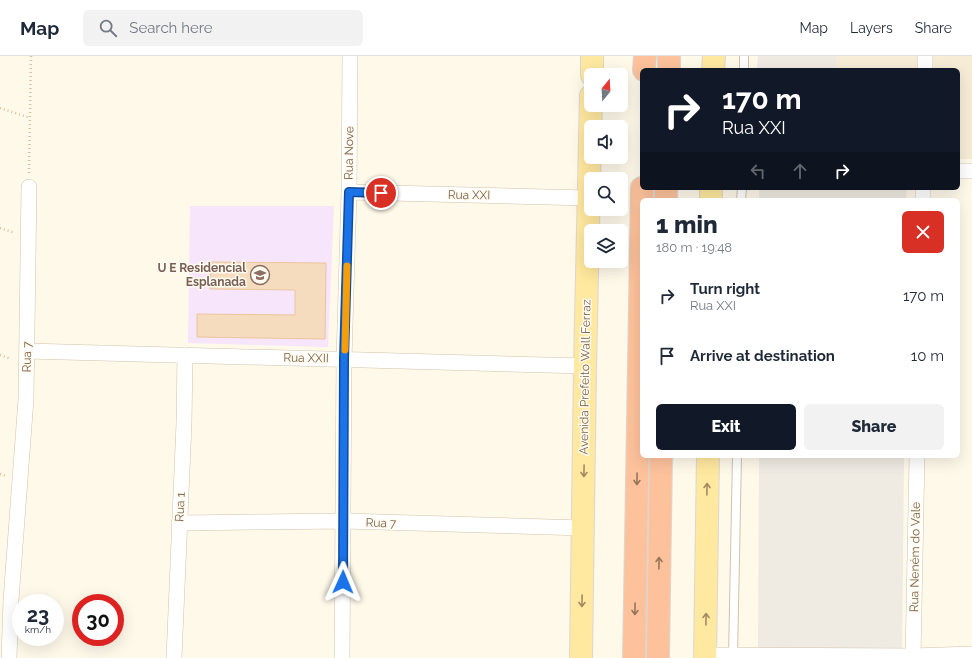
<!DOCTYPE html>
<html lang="en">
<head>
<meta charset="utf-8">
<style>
	body { margin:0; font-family:Raleway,sans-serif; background:#f2f2f3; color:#1f2937; height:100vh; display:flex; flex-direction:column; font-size:15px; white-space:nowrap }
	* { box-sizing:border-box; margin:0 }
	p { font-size:13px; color:#747a83 }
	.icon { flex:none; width:22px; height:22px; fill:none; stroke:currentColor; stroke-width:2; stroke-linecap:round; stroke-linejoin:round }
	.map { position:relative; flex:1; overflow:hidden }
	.panel { position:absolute; left:640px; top:142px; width:320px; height:260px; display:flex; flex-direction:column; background:#fff; border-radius:6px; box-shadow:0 4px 16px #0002 }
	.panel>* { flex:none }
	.hud { position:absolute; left:640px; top:12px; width:320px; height:122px; border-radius:6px; box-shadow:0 4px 16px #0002; background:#111827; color:#fff; overflow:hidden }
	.needle { width:26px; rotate:18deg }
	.tools { position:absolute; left:584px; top:12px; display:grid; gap:8px }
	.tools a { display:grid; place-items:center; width:44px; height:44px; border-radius:6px; background:#fff; box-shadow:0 4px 16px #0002; font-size:20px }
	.speed { position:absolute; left:12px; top:538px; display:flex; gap:8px; font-size:20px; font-weight:700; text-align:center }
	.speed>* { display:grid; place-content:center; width:52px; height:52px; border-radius:50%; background:#fff; box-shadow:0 4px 16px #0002; line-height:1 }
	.speed small { font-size:10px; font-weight:400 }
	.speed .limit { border:6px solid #d22; background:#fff; color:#111 }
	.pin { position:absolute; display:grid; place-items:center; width:34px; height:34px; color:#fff; margin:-17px; border:2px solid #fff; border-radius:50%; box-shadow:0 1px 4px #0007 }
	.me { position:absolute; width:44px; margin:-22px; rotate:1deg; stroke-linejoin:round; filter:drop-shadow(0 0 3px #0008) }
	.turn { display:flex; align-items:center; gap:14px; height:84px; padding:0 16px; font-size:18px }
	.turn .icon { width:52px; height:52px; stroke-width:2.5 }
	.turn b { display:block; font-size:28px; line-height:34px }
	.lanes { display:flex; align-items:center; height:38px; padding:0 16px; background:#0003; justify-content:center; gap:20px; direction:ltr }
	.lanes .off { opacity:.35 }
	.round { display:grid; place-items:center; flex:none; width:42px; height:42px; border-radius:6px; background:#f2f2f3 }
	.head { display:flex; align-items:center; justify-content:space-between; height:68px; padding:0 16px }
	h1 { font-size:24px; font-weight:800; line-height:30px }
	.button { display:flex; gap:8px; margin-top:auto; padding:8px 16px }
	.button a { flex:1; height:46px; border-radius:6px; background:#111827; color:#fff; font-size:16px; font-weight:800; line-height:46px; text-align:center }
	.button a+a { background:#f2f2f3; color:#1f2937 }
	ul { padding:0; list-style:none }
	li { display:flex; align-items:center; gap:12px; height:60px; padding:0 16px }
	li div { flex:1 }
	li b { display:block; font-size:15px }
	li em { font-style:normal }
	header { display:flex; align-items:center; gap:24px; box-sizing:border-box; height:56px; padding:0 20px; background:#fff; border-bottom:1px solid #e0e1e3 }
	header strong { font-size:19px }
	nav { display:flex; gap:22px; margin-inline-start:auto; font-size:14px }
	.search { width:280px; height:36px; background:#f2f2f3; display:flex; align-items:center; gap:10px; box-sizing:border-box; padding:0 14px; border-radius:6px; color:#747a83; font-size:15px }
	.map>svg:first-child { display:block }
	.residential { fill:#f7ecd6 }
	.industrial { fill:#efeae2 }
	.education { fill:#f6e5fb }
	.building { fill:#f6dcbe; stroke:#eac59d }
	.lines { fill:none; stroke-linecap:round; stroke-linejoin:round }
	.lane-casing { stroke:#d3c2ac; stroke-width:10 }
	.street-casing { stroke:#d3c2ac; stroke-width:16 }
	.primary-casing { stroke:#ddd6d0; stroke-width:24 }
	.highway-casing { stroke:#ddd6d0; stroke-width:24 }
	.path { stroke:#dcbfa0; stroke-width:2.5; stroke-dasharray:1 3; stroke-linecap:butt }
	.lane { stroke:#fff; stroke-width:8 }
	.street { stroke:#fff; stroke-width:15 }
	.primary { stroke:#ffe89f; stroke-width:22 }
	.highway { stroke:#fdc29b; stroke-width:22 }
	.oneway { stroke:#a38a63 }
	.oneway2 { stroke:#967559 }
	.route-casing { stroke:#114b97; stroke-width:10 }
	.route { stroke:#1a73e8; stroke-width:7 }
	.slow { stroke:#f59e0b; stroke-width:7 }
	.labels { text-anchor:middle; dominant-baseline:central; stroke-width:3; stroke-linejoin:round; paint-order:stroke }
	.street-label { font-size:12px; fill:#7c6249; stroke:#fffbf1 }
	.education-label { font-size:12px; font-weight:bold; fill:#785e54; stroke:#fffbf1; text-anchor:end }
</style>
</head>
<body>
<header>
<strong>Map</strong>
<div class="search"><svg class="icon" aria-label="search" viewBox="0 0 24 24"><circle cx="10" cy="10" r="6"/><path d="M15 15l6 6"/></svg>Search here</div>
<nav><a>Map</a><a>Layers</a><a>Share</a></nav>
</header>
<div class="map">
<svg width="972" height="602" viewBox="0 0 972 602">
	<rect width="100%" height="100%" fill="#fef9e9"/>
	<path class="residential" d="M836 0H972V103H958V14H836Z"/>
	<path class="industrial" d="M758 0H836V14H757Z
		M759 132H907L906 144H759Z
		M759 400H904L902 602H758Z"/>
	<path class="education" d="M190 150H334L328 291 188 287Z"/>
	<path class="building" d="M211 206 326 207 325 283 197 281V258L295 259V234L210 233Z"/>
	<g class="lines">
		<g class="lane-casing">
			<path id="lane" d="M744 14V0
				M741 144 742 132
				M733 601 737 400"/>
		</g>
		<g class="street-casing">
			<path id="street" d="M925 14V0
				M958 115H972
				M349 136 588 142
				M923 144V132
				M27 295 585 310
				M179 467 344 465 583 472
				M705 599 913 600 972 598
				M9 602 11 544 26 343 29 131
				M174 602 184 367 185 299
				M342 602 344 303 349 136 350 0
				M913 602 917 400"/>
		</g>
		<g class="primary-casing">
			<path id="primary" d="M713 14 714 0
				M592 19V0
				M711 144V132
				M581 602 585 310 591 40
				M705 602 708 400"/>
		</g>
		<g class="highway-casing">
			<path id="highway" d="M644 14 645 0
				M669 14V0
				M666 144V132
				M634 602 642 132
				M658 602 661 400"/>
		</g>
		<path class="path" d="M0 52 30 62
			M29 117 31 0
			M0 172 15 177
			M0 299 11 303
			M0 418 6 420"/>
		<use href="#lane" class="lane"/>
		<use href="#street" class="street"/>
		<use href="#primary" class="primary"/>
		<use href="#highway" class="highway"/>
	</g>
	<defs><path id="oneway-shaft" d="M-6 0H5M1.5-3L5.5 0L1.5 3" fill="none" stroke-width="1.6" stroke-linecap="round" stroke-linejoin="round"/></defs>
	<g class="oneway">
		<use href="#oneway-shaft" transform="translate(584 415) rotate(91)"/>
		<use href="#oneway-shaft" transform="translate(707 433) rotate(-89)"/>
		<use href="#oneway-shaft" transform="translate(582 545) rotate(91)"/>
		<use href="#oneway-shaft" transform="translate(706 563) rotate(-89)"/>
	</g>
	<g class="oneway2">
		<use href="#oneway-shaft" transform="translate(637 423) rotate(91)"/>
		<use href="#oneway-shaft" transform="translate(659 507) rotate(-89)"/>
		<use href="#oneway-shaft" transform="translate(635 553) rotate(91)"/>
	</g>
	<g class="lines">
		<g class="route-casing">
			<path id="route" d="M343 526 344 303 349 136 381 137"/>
		</g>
		<use href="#route" class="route"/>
		<path class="slow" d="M345 294 347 210"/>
	</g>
	<defs>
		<g id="school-ring" transform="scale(1)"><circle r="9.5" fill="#fffbf1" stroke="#8d6e63" stroke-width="1.5"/><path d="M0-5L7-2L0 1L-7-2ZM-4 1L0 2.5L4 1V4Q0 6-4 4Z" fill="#8d6e63"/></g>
	</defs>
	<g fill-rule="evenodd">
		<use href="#school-ring" x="260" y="219"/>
	</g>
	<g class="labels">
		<g class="street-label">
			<text transform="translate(349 97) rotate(-89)">Rua Nove</text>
			<text transform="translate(469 139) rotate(1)">Rua XXI</text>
			<text transform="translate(27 301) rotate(-89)">Rua 7</text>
			<text transform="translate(306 302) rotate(1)">Rua XXII</text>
			<text transform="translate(585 321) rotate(-89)">Avenida Prefeito Wall Ferraz</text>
			<text transform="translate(180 451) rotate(-87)">Rua 1</text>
			<text transform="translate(381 467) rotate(2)">Rua 7</text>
			<text transform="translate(915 501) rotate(-89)">Rua Neném do Vale</text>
		</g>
		<g class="education-label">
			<text x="246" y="212">U E Residencial<tspan x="246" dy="14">Esplanada</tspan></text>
		</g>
	</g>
</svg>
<div class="tools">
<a><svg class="needle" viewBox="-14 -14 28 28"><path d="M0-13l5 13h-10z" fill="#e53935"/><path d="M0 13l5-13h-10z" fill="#747a83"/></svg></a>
<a><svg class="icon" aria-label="sound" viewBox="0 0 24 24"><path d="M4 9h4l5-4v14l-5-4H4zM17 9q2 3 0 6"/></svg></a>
<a><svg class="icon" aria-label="search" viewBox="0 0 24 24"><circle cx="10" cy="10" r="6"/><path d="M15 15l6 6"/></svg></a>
<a><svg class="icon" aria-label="layers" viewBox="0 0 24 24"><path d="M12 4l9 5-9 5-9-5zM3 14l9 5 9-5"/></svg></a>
</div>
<div class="speed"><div>23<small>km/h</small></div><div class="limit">30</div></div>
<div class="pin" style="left:381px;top:137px;background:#d93025"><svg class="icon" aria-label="arrive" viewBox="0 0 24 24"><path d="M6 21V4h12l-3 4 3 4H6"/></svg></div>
<svg class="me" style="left:343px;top:526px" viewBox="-20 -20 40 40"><path d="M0-17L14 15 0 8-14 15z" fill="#1a73e8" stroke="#fff" stroke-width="4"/></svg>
<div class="hud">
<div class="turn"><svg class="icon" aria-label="right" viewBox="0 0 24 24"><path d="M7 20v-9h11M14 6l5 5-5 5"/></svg><div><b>170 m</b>Rua XXI</div></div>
<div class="lanes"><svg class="icon off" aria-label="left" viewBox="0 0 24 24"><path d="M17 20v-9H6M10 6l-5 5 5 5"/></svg><svg class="icon off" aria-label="ahead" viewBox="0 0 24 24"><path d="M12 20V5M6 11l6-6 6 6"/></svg><svg class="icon" aria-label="right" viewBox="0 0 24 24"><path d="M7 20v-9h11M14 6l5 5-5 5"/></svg></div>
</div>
<section class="panel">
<div class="head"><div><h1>1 min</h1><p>180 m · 19:48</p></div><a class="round" style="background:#d93025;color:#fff"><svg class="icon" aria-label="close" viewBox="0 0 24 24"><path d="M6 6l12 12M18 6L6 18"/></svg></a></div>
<ul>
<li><svg class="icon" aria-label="right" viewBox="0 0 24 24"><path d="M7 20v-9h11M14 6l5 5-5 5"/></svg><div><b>Turn right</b><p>Rua XXI</p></div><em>170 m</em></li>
<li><svg class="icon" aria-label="arrive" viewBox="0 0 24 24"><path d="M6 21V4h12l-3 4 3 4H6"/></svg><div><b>Arrive at destination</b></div><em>10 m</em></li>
</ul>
<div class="button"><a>Exit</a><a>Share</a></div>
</section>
</div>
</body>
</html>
